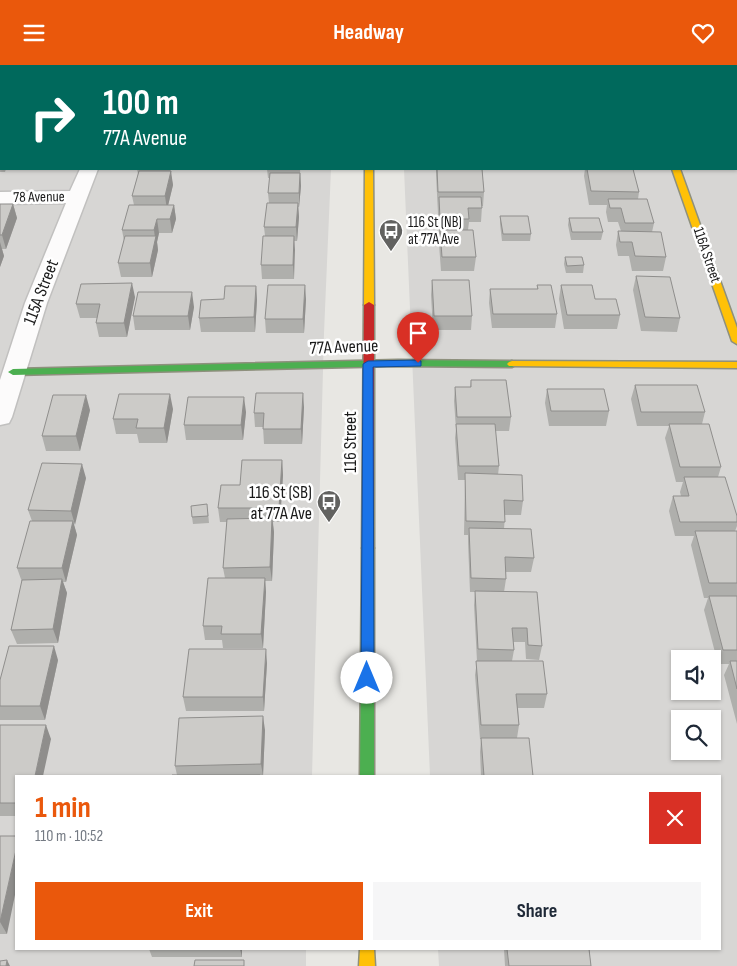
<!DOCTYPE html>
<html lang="en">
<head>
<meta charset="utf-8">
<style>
	body { margin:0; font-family:"Sofia Sans Condensed",sans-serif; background:#f6f6f7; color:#1f2937; height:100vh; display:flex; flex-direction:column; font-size:19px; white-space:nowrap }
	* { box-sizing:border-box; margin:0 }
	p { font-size:16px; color:#747a83 }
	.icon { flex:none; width:28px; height:28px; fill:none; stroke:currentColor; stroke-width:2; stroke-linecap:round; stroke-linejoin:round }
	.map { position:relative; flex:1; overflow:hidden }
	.drawer { position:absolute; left:15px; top:710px; width:706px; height:175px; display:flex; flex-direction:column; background:#fff; border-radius:0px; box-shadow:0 1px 4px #0004 }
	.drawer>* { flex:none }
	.banner { position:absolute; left:0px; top:0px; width:738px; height:105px; box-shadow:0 1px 4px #0004; background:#00695c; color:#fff; overflow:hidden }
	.buttons { position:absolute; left:671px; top:585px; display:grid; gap:10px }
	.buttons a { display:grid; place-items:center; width:50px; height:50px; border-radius:0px; background:#fff; box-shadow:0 1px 4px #0004; font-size:25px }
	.pin { position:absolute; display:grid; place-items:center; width:42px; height:42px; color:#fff; margin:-51px -21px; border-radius:50% 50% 50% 0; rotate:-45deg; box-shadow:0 0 5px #0007 }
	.pin .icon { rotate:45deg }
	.me { position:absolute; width:55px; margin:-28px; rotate:0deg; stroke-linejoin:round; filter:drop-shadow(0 0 4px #0008) }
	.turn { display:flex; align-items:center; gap:18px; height:105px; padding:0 20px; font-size:22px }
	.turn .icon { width:65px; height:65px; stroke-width:2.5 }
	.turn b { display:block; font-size:35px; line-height:42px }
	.round { display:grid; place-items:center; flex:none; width:52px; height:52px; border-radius:0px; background:#f6f6f7 }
	.summary { display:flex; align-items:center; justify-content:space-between; height:85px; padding:0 20px }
	h1 { font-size:30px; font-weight:700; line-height:38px; color:#ea580c }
	.cta { display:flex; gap:10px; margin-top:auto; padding:10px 20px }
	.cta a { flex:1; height:58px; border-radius:0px; background:#ea580c; color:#fff; font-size:20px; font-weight:700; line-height:58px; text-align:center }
	.cta a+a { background:#f6f6f7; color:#1f2937 }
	header { display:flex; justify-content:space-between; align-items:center; height:65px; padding:0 20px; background:#ea580c; color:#fff; font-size:22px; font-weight:700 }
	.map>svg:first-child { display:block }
	.residential { fill:#d7d6d4; fill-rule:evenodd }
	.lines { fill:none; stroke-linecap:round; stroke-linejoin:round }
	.street-casing { stroke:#c1c0bf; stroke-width:3 }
	.fast-casing { stroke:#8e907d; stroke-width:3 }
	.slow-casing { stroke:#8e907d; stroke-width:3 }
	.jam-casing { stroke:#8e907d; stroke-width:3 }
	.street { fill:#fcfbfb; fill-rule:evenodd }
	.fast { fill:#4caf50; fill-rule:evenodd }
	.slow { fill:#ffc107; fill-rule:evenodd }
	.jam { fill:#c62828; fill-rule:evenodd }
	.wall { fill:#afafac }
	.shaded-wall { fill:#8f8e8c }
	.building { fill:#cccbc8; stroke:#8f8e8c }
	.route { fill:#1a73e8; stroke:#114b97 }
	.labels { text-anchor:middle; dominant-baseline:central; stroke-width:5; stroke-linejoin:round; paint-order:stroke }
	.far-street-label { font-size:15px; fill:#1a1a1a; stroke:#fff }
	.far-poi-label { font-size:15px; fill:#1a1a1a; stroke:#fff; text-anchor:start }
	.street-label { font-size:18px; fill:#1a1a1a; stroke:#fff }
	.poi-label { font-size:18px; fill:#1a1a1a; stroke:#fff; text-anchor:end }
</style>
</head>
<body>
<header><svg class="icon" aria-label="menu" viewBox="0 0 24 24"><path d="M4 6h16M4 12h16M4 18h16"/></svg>Headway<svg class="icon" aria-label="heart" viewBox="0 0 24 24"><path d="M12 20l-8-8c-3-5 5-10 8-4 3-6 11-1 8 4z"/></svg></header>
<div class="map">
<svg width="737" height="901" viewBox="0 0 737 901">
	<rect width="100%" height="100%" fill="#e8e7e3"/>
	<path class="residential" d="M0 0H336L1 1V104H331L324 268 312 711H16V884H306V901H0Z
		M400 0H737V901H439L438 884H720V711H430L404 104H736V1ZM680 594H712V626H680ZM680 654H712V686H680Z"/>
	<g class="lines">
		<g class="street-casing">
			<path id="street" d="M629 0H645V1H629Z
				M80 104H98L47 238 12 352 9 358 0 360V315L25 238 66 138 0 139V127L70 126Z"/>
		</g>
		<g class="fast-casing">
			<path id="fast" d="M398 295 512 296 517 299 512 302 398 301 13 310 8 307 13 304Z
				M368 479 372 480 374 483V711H360L362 483 364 480Z"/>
		</g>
		<g class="slow-casing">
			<path id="slow" d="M366 0H374V1H367Z
				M365 104H373L374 240 369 243 364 240Z
				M672 104H680L737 263V279L732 276Z
				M512 296 737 297V303L509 301 507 299 509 297Z
				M360 884H374L375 901H359Z"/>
		</g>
		<g class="jam-casing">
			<path id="jam" d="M369 237 374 240V483L372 486H364L362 483 364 240Z"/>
		</g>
		<use href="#street" class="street"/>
		<use href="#fast" class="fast"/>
		<use href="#slow" class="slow"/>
		<use href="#jam" class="jam"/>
	</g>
	<path class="wall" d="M57 0H87V1H57Z
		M281 0H308L307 1H272H281Z
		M486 0H529V1H487Z
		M736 38H737V102H736Z
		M0 70H1V104H6L5 107H0Z
		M137 104H171L170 106 173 120 168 140H174L176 154 172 168H159L157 177 158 185 152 212H121L118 198 124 176 122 165 134 140 132 131 138 109Z
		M267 104H300L301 121 299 142H298L299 152 297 176H294V214H262L261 200 265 171 264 162 269 138 268 128 270 113H268Z
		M436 104H482L484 127 483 141H482L481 157H469L468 165 476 192 474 206H441L439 179V168L436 110Z
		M585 104H633L639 127 638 134 654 158 652 167 666 192 663 206H632L629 191H618L616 180 618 166H621L618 157H608L606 147 607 140H589L584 111Z
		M0 139H13L17 153 6 184H2L4 191 0 202Z
		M500 151 531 169 530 176H502L500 159Z
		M569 153 603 167 601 175H571L568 160Z
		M565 192 584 200 583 208H566L564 199Z
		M636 211 680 253 677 267 641 266 633 225Z
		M432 215 472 251 471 265H433L431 230Z
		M537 220 557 249 555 263H492L489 238 490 224H537Z
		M561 220 595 234 620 250 617 264H564L559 234Z
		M256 221 257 235 255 267H201L199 253 224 234Z
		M135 232 127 272H99L96 258 97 253H80L76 239Z
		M306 234 304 268H266L265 254Z
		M194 242 190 265H135L133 251Z
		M471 315 511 352 509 366H495L499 401 498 410 523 436 521 450H505L504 464 534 493 531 507H506V514L504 527 542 581 539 595 526 594 525 577H513L514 585 512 596 547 629 544 643H518L519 660 517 673 533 711H481L480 687 481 674H480L475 610 477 596 474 540 475 527H470L468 477V470H464L465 415H458L455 373 456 364 454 336 455 322H470Z
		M635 320 705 347 702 359 721 402 718 412 737 451V461L735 466H737V659L724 610 729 599H718L704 545 708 533H704L691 480 694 471H675L669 446 673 431H681L680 427 683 417H676L665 373 669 361H637L631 334Z
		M547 324 609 346 606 361H549L545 338Z
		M304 342 302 379H264L263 362H255L254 348Z
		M173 344 167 378H139L137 369H116L113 354Z
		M90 345 80 386H46L42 371Z
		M246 347 243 375H186L184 360Z
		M282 395 283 410 280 457H273L274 467 272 516H265L266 527 263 583H223L222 575H205L203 561 225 513 223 503 227 457H220L218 443 240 420Z
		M86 413 74 460 77 470 66 517H63L67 528 58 578 17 579 11 565 22 517 17 503 32 456 28 445Z
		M208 447 209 458 193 459 192 452Z
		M58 595 45 655H0V615Z
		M267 598 264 646H186L183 632Z
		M0 660 51 674 16 711V751H0Z
		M265 665 263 711H172L177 710 175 701Z
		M0 771 7 869H0Z
		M149 884H242V892H152Z
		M504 884H589L591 901H505Z"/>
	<path class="shaded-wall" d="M171 106 173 120 167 145 165 131Z
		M300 108 301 121 299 142V128Z
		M298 138 299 152 297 176 296 162Z
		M13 139 17 153 6 184 2 170Z
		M174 140 176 154 172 168 170 154Z
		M157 154 159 168 157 177 158 185 152 212 150 198 155 173 154 165Z
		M294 171 295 185 294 214 293 200Z
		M0 177 4 191 0 202Z
		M132 218 135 232 127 272 124 258Z
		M305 220 306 234 304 268 303 254Z
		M256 221 257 235 255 267 254 252Z
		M192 227 194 242 190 265 188 251Z
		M303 328 304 342 302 379 301 364Z
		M170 329 173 344 167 378 164 363Z
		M86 330 90 345 80 386 76 371Z
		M244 332 246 347 243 375 241 360Z
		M282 395 283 410 280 457 279 443Z
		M82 399 86 413 75 460 71 446Z
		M272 453 274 467 272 516 270 502Z
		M73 456 77 470 66 517 62 503Z
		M265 513 266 527 263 583 261 569Z
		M62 514 67 528 58 578 53 564Z
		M54 581 58 595 45 655 40 641Z
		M266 584 267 598 264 646 263 632Z
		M263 651 265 665 263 711 261 699Z
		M46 660 51 674 43 711H35Z
		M16 785V825L7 869 0 857Z
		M240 884H242V892Z
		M7 895 10 901H6Z"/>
	<path class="building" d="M169 0H196V1H169Z
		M427 0H452V1H428Z
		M575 0H600L601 1H575Z
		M693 0H721L722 1H694Z
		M736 38H737V60H736Z
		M736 65H737V82L736 80Z
		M0 70H1V93H0Z
		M437 104H482L484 127H438Z
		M587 104H633L639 127 591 126Z
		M139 106H171L165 131H132Z
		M270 108H300L299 128H268Z
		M439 132H481L482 143H468L469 154H440Z
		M608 134H647L654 158H625L621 143H610Z
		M267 138H298L296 162H264Z
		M0 139H13L2 170H0Z
		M129 140H174L170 154H157L154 165H122Z
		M500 151H528L531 169H503Z
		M569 153H599L603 167H572Z
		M440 165H473L476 192H442Z
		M618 166 661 167 666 192 635 191 632 177H620Z
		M125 171H156L150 198H118Z
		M263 171H294L293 200H261Z
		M565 192H582L584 200 567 201Z
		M636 211 670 212 680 253 645 252Z
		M432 215H469L472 251H434Z
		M132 218 124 258H96L100 239H76L81 219Z
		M268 220H305L303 254H265Z
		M537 220H551L557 249H493L490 224H538Z
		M561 220H592L595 234H616L620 250H567Z
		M225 221H256L254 252 199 253 201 235 224 234Z
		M138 227H192L188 251H133Z
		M471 315H506L511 352H457L455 322H471Z
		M635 320H697L705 347H641Z
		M547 324H604L609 346H551Z
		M256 328H303L301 364H263L264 348H254Z
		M119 329H170L164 363H136L138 354H113Z
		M53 330H86L76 371H42Z
		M188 332H244L241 360H184Z
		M456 359H495L499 401H459Z
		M669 359H709L721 402H680Z
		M242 395H282L279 443H218L221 420H240Z
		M42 398 82 399 71 446 28 445Z
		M465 408 522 410 523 436 504 435 505 457 466 456Z
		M684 412H725L737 451V457H680L673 431H689Z
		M207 439 208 451 192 452 191 441Z
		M272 453 270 502 223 503 227 454Z
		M30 456H73L62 503H17Z
		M469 463 531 464 534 493 505 492 506 514 471 513Z
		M695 466H737V518H709Z
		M208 513H265L261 569H221L222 561H203Z
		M62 514 53 564 11 565 22 515Z
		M475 526 537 527 542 581 528 580 527 563H512L514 585 478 584Z
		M709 531H737V585H723Z
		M9 581H54L40 641H0V615Z
		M189 584H266L263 632H183Z
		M476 596H543L547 629H516L519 660H481Z
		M730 596H737V624Z
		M263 651 261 699 175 701 179 653Z
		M0 660H46L35 711H16V738H0Z
		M481 673H529L533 711H484Z
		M172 710H260V711H172Z
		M0 771H16V785L0 857Z
		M507 884H589L591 901H509Z
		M7 895 6 901H0V896Z
		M195 895H244V901H194Z"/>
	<path class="route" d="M418 295 421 296V301L373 302 374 613 367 618 361 613 363 299 368 296Z"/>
	<defs>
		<g id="bus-pin" transform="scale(1.25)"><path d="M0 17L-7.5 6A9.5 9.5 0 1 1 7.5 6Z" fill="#626260" stroke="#fff"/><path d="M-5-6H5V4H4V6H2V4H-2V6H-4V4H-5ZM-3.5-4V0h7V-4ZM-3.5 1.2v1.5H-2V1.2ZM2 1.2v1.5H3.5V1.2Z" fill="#fff"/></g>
	</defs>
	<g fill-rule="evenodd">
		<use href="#bus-pin" x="391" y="166"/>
		<use href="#bus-pin" x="329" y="437"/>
	</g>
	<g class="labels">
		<g class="far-street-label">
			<text transform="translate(39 132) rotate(-1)">78 Avenue</text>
			<text transform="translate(707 190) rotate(71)">116A Street</text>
		</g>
		<g class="far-poi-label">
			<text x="408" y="157">116 St (NB)<tspan x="408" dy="17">at 77A Ave</tspan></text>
		</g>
		<g class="street-label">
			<text transform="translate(41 227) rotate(-69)">115A Street</text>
			<text transform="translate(344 282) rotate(-2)">77A Avenue</text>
			<text transform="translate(350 377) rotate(-90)">116 Street</text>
		</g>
		<g class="poi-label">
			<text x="312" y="427">116 St (SB)<tspan x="312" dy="21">at 77A Ave</tspan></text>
		</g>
	</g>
</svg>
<div class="buttons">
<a><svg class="icon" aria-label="sound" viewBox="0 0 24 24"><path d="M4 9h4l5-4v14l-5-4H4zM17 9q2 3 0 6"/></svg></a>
<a><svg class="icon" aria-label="search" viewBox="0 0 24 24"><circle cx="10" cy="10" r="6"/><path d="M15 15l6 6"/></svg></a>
</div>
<div class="pin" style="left:418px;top:298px;background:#d93025"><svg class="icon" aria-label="arrive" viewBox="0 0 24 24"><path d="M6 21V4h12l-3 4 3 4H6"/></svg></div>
<svg class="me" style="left:367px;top:613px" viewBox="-20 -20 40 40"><circle r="19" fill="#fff"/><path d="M0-13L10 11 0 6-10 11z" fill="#1a73e8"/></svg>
<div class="banner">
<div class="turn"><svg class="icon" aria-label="right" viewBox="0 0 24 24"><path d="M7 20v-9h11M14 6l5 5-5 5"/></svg><div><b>100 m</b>77A Avenue</div></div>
</div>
<section class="drawer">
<div class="summary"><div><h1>1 min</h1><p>110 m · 10:52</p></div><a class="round" style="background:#d93025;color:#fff"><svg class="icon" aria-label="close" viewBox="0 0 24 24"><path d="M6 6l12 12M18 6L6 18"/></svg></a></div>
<div class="cta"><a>Exit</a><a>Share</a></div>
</section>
</div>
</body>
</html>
